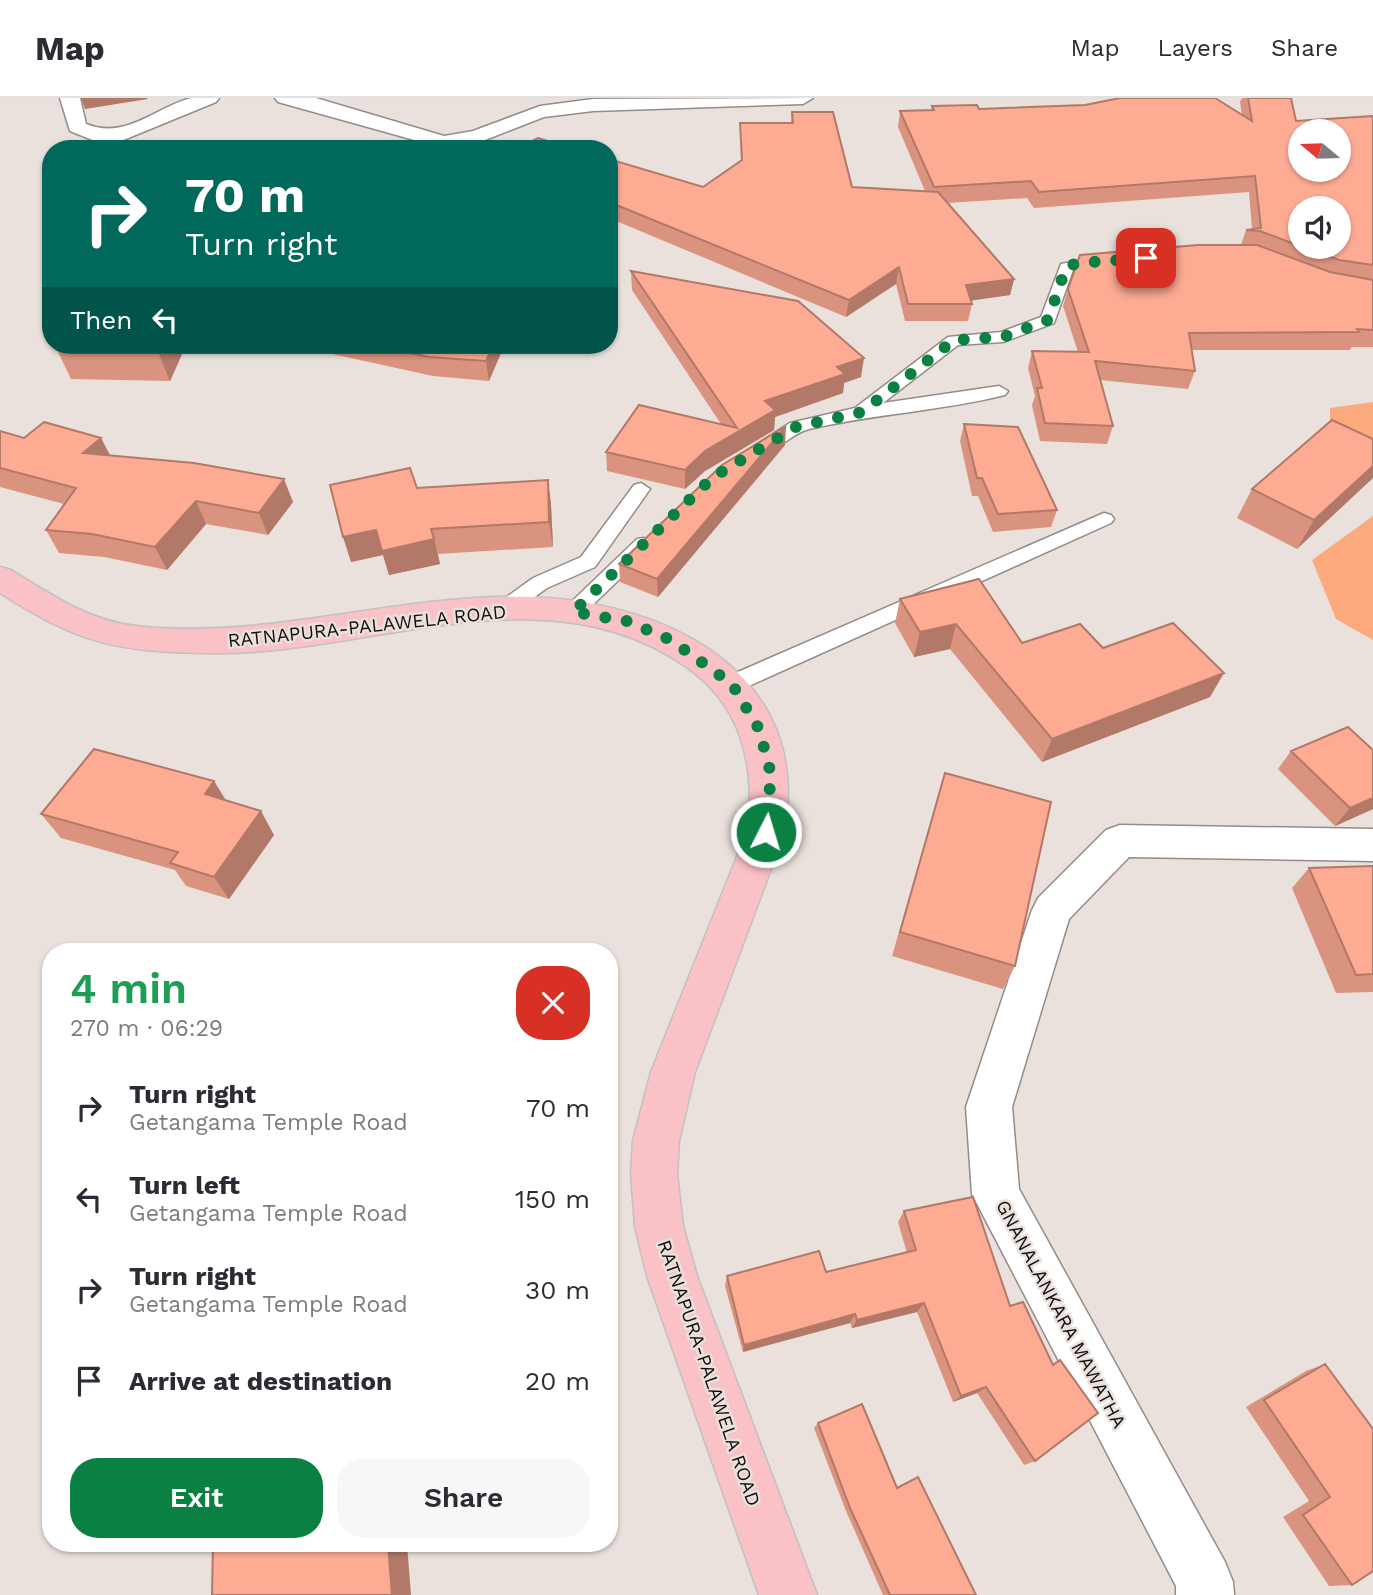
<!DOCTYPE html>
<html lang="en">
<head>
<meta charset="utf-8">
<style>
	body { margin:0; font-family:"Work Sans",sans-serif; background:#f7f7f7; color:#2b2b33; height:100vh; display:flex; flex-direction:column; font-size:26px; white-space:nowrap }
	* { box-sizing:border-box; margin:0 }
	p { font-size:23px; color:#7c7c81 }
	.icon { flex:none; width:38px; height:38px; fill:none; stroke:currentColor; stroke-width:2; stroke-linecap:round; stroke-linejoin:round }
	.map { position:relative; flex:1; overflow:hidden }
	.drawer { position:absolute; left:42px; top:845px; width:576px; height:609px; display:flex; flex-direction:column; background:#fff; border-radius:28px; box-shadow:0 2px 5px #0004 }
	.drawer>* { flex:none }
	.hud { position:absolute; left:42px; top:42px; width:576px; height:214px; border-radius:28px; box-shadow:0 2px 5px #0004; background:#00695c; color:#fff; overflow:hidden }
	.needle { width:46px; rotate:289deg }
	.controls { position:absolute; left:1288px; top:21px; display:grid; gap:14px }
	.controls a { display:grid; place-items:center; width:63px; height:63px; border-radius:50%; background:#fff; box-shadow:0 2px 5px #0004; font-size:35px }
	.pin { position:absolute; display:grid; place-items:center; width:60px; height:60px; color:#fff; margin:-30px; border-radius:14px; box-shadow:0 4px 10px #0006 }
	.me { position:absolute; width:77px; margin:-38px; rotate:5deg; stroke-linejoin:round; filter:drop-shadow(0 0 5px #0008) }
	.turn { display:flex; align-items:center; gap:24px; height:147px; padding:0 28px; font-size:32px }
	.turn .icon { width:91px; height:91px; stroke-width:2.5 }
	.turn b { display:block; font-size:49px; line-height:60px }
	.then { display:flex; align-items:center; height:66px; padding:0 28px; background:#0003; gap:14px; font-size:26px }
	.round { display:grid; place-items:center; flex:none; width:74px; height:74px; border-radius:28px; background:#f7f7f7 }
	.overview { display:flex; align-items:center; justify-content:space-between; height:119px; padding:0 28px }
	h1 { font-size:42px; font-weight:600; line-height:52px; color:#1e9e55 }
	.action { display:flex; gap:14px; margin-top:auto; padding:14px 28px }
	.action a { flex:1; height:80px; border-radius:28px; background:#0b8043; color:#fff; font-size:28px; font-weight:600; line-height:80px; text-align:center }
	.action a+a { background:#f7f7f7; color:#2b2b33 }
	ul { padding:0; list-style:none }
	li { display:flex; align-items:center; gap:21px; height:91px; padding:0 28px }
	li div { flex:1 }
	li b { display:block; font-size:26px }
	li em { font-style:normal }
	header { display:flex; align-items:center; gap:42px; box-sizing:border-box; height:98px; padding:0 35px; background:#fff; border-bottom:2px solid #e1e1e2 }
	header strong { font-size:33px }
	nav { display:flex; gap:38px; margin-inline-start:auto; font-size:24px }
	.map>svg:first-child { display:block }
	.green { fill:#fba97d }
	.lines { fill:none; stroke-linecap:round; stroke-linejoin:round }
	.service-casing { stroke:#948c88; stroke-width:3 }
	.minor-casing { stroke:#948c88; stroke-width:3 }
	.primary-casing { stroke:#c1c1c0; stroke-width:3 }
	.service { fill:#fff; fill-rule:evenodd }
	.minor { fill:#fff; fill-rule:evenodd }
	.primary { fill:#fac1c7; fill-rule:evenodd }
	.wall { fill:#da937f; fill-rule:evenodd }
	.shaded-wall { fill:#b27868 }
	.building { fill:#feab94; stroke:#b27868; stroke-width:2; fill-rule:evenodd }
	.route { stroke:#0b8043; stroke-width:12; stroke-dasharray:0 21.6 }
	.labels { text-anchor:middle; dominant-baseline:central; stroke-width:5; stroke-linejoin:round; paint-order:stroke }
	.street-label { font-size:19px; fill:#110f0d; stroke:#eae1dc }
</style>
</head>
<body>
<header>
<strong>Map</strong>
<nav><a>Map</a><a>Layers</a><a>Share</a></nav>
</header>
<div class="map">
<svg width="1373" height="1497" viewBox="0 0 1373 1497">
	<rect width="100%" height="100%" fill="#eae1dc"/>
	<path class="green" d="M1373 304V363L1330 335V310Z
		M1373 418V542L1336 521 1312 462Z"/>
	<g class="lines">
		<g class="service-casing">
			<path id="service" d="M1109 157 1114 159V165L1073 172 1054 225 1003 244 958 247 883 305 999 288 1008 293 1005 297C941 313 873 316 809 331 789 336 771 361 751 356L748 352 790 325 855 310 948 239 1001 234 1041 219 1061 166Z
				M641 385 650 391 595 469 547 490 511 516H497L494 511 497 506 533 480 581 459 634 387Z
				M1104 415 1111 417 1114 421 1111 425 740 592H724L721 586 724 580Z
				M644 440 654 446 651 451 580 519H566L563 514 566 509 637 441Z"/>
		</g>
		<g class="minor-casing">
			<path id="minor" d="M60 0H80L86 26C126 42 154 10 191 0 199 0 210 0 219 0L216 4 121 43 100 45 70 33Z
				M275 0H316L444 38 473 33 540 8 593 1 813 0 803 6 593 13 544 19 485 42 443 50 278 4Z
				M1120 727 1373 731V763L1129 759 1069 821 1012 1009 1019 1091 1225 1464 1233 1484 1234 1497H1176V1488L972 1096 966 1009 1032 812 1038 800 1106 732Z"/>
		</g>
		<g class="primary-casing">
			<path id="primary" d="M0 469 11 472C52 497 87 522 135 528 269 543 397 495 530 499 635 502 768 549 786 668 789 689 788 710 786 731L695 974 679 1043 677 1076 683 1128 697 1178 817 1497H759L647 1178 635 1128 631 1076 633 1043 651 974 748 731C755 666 742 607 685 568 542 469 366 559 209 555 116 554 78 545 0 495Z"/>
		</g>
		<use href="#service" class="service"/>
		<use href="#minor" class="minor"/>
		<use href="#primary" class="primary"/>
	</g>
	<path class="wall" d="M1242 0H1291L1296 23 1373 18V249H1352L1350 252H1192L1195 273 1188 291 1100 282 1113 328 1107 346 1040 343 1032 307 1035 298 1028 270 1032 253 1078 254 1063 208 1068 191 1241 147 1246 132 1252 131 1249 94 1034 110 1027 100 947 105 1014 181 1010 197 971 202 972 206 968 223H905L896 186 846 219 609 120V61L703 89 741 63 740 25H791L792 14 852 89 925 93 898 29 900 13 931 12 932 8 979 11 1242 17 1240 4ZM1300 110 1339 149H1300Z
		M631 173 861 279 844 285 843 295 775 319 774 332 705 373 685 391 607 373 606 354 721 326 632 192Z
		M186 247 170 283 71 281 57 252Z
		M291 247H504V248L489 283 433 278Z
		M964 326 1057 412 1051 429 993 434 978 398H972L960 343Z
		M0 333 24 340H101L110 358 293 404 268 437 206 426 167 472 104 459 59 455 46 432 64 406 0 389Z
		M1373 341 1297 451 1237 420 1252 391Z
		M785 347 658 499 620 484 619 466Z
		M548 382 551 407 553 449 438 456 440 466 389 477 383 457 351 464 417 390Z
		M900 501 1022 545 1103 550 1210 599 1042 664 950 551 914 559 895 525Z
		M1291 653 1373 711 1335 728 1278 671Z
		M945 675 1015 868 1003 891 892 858Z
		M214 683 226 702 274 737 229 801 186 788 175 772 61 740 41 716Z
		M1373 768V894L1336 895 1292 790 1309 770Z
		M904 1113 1010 1208 1053 1267 1060 1262 1035 1363 1024 1367 977 1295 953 1304 917 1214 852 1230 850 1225 743 1254 725 1188 727 1178 826 1174 907 1155 898 1124Z
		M1325 1266 1352 1487 1329 1488 1283 1419 1309 1403 1246 1309 1306 1273Z
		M818 1325 897 1390 976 1497H883L846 1413 814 1330Z"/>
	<path class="shaded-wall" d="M81 0H147L148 1 85 11Z
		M899 169 896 186 846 219 849 202Z
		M1014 181 1010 197 962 204 966 187Z
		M161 247H186L170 283 158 254Z
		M493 247 504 248 489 283 486 263Z
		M864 260 861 279 844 285 843 295 775 319 774 332 705 373 685 391V372L705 353 764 319 765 303 837 269Z
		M786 328 785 347 658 499 657 481Z
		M101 340 113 363 83 355Z
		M1373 368V380L1297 451 1314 422Z
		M284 381 293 404 268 437 259 415Z
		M548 382 551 407 553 449 549 424Z
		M196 403 206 426 167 472 155 449Z
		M376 432 434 441 440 466 389 477 383 457 351 464 343 439Z
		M956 526 950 551 914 559 920 534Z
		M1224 575 1210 599 1042 664 1052 641Z
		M214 683 228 707 205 696Z
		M1373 700V711L1335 728 1350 710Z
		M261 713 274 737 229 801 214 779Z
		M924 1205 917 1214 852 1230 857 1222Z
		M855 1216 850 1225 743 1254 744 1247Z
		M986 1289 977 1295 953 1304 961 1298Z
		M388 1446H407L411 1497H392Z"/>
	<path class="building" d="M1120 0H1215L1252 23 1248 0H1291L1296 23 1373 18V167L1339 162 1303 149H1339V110H1300V148L1260 133 1246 132 1261 130 1255 78 1039 94 1031 83 934 89 900 13 934 12 932 8 977 7 979 11 1085 7ZM1300 33H1339V72H1300Z
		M792 14H833L852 89 938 94 1014 181 966 187 972 206H908L899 169 849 202 609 104V61L703 89 742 62 740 25H793Z
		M538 40 573 51H517Z
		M1198 147H1257L1330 174 1373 182V232L1357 231 1359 234 1189 235 1195 273 1095 263 1113 328 1045 325 1037 290H1042L1032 253 1089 254 1068 191 1080 157Z
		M631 173 798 203 864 260 837 269 845 276 765 303 775 312 705 353 685 372 606 354 639 307 737 330Z
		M60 247H161L158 254 57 252Z
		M374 247H493L486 263 429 259Z
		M1332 322 1373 341V368L1314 422 1252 391Z
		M44 324 101 340 83 355 194 365 284 381 259 415 196 403 155 449 92 436 46 432 76 390 0 370V333L24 340Z
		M964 326 1018 329 1057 412 998 416 982 380H977Z
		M786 328 657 481 619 466 722 367Z
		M410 370 417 390 548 382 549 424 431 431 434 441 382 453 376 432 343 439 330 387Z
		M979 481 1022 545 1080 526 1103 550 1173 525 1224 575 1052 641 956 526 920 534 900 501Z
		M1348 629 1373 652V700L1350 710 1291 653Z
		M94 651 214 683 205 696 261 713 214 779 170 765 178 754 41 716Z
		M945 675 1051 704 1015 868 900 834Z
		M1373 768V876L1356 877 1309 770Z
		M973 1099 1010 1208 1023 1204 1053 1267 1060 1262 1098 1315 1035 1363 986 1289 961 1298 924 1205 857 1222 855 1216 744 1247 727 1178 819 1153 826 1174 916 1152 904 1113Z
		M1325 1266 1373 1331V1473L1352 1487 1303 1417 1330 1399 1264 1302Z
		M862 1306 897 1390 918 1379 976 1497H890L850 1410 818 1325Z
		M213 1446H388L392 1497H212Z"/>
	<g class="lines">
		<path class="route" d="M766 734 771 676 759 631 732 586 671 542 627 523 573 514 713 379 796 329 862 314 954 242 1003 239 1048 222 1066 169 1078 165 1146 160"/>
	</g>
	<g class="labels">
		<g class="street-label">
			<text transform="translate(367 528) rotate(-6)">RATNAPURA-PALAWELA ROAD</text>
			<text transform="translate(1061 1216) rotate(62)">GNANALANKARA MAWATHA</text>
			<text transform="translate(709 1275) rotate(71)">RATNAPURA-PALAWELA ROAD</text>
		</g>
	</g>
</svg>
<div class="controls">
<a><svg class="needle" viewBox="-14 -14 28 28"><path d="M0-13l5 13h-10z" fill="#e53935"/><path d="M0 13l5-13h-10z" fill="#7c7c81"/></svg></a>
<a><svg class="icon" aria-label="sound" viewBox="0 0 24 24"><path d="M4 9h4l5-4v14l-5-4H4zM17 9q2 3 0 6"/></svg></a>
</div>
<div class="pin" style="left:1146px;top:160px;background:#d93025"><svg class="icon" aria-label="arrive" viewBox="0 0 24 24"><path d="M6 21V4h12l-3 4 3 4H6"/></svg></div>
<svg class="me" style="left:766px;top:734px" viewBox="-20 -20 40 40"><circle r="17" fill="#0b8043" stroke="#fff" stroke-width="3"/><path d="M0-11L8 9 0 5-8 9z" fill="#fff"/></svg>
<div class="hud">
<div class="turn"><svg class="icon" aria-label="right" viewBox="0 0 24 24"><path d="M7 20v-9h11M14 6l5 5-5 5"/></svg><div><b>70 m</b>Turn right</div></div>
<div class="then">Then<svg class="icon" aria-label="left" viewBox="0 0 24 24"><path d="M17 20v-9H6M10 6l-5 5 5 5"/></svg></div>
</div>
<section class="drawer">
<div class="overview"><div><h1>4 min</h1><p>270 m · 06:29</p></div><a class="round" style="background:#d93025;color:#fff"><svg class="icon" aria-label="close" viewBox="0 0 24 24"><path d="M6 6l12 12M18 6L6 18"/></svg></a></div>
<ul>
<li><svg class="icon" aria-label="right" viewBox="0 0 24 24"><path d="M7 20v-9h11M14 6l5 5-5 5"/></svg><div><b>Turn right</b><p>Getangama Temple Road</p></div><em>70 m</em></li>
<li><svg class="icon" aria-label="left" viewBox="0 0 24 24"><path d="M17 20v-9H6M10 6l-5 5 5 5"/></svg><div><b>Turn left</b><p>Getangama Temple Road</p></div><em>150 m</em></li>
<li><svg class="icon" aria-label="right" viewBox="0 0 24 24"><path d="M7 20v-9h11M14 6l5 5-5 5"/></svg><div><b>Turn right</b><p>Getangama Temple Road</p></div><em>30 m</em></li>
<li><svg class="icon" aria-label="arrive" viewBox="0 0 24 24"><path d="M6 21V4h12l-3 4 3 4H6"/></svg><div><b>Arrive at destination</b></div><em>20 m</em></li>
</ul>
<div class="action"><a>Exit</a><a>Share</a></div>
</section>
</div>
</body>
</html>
